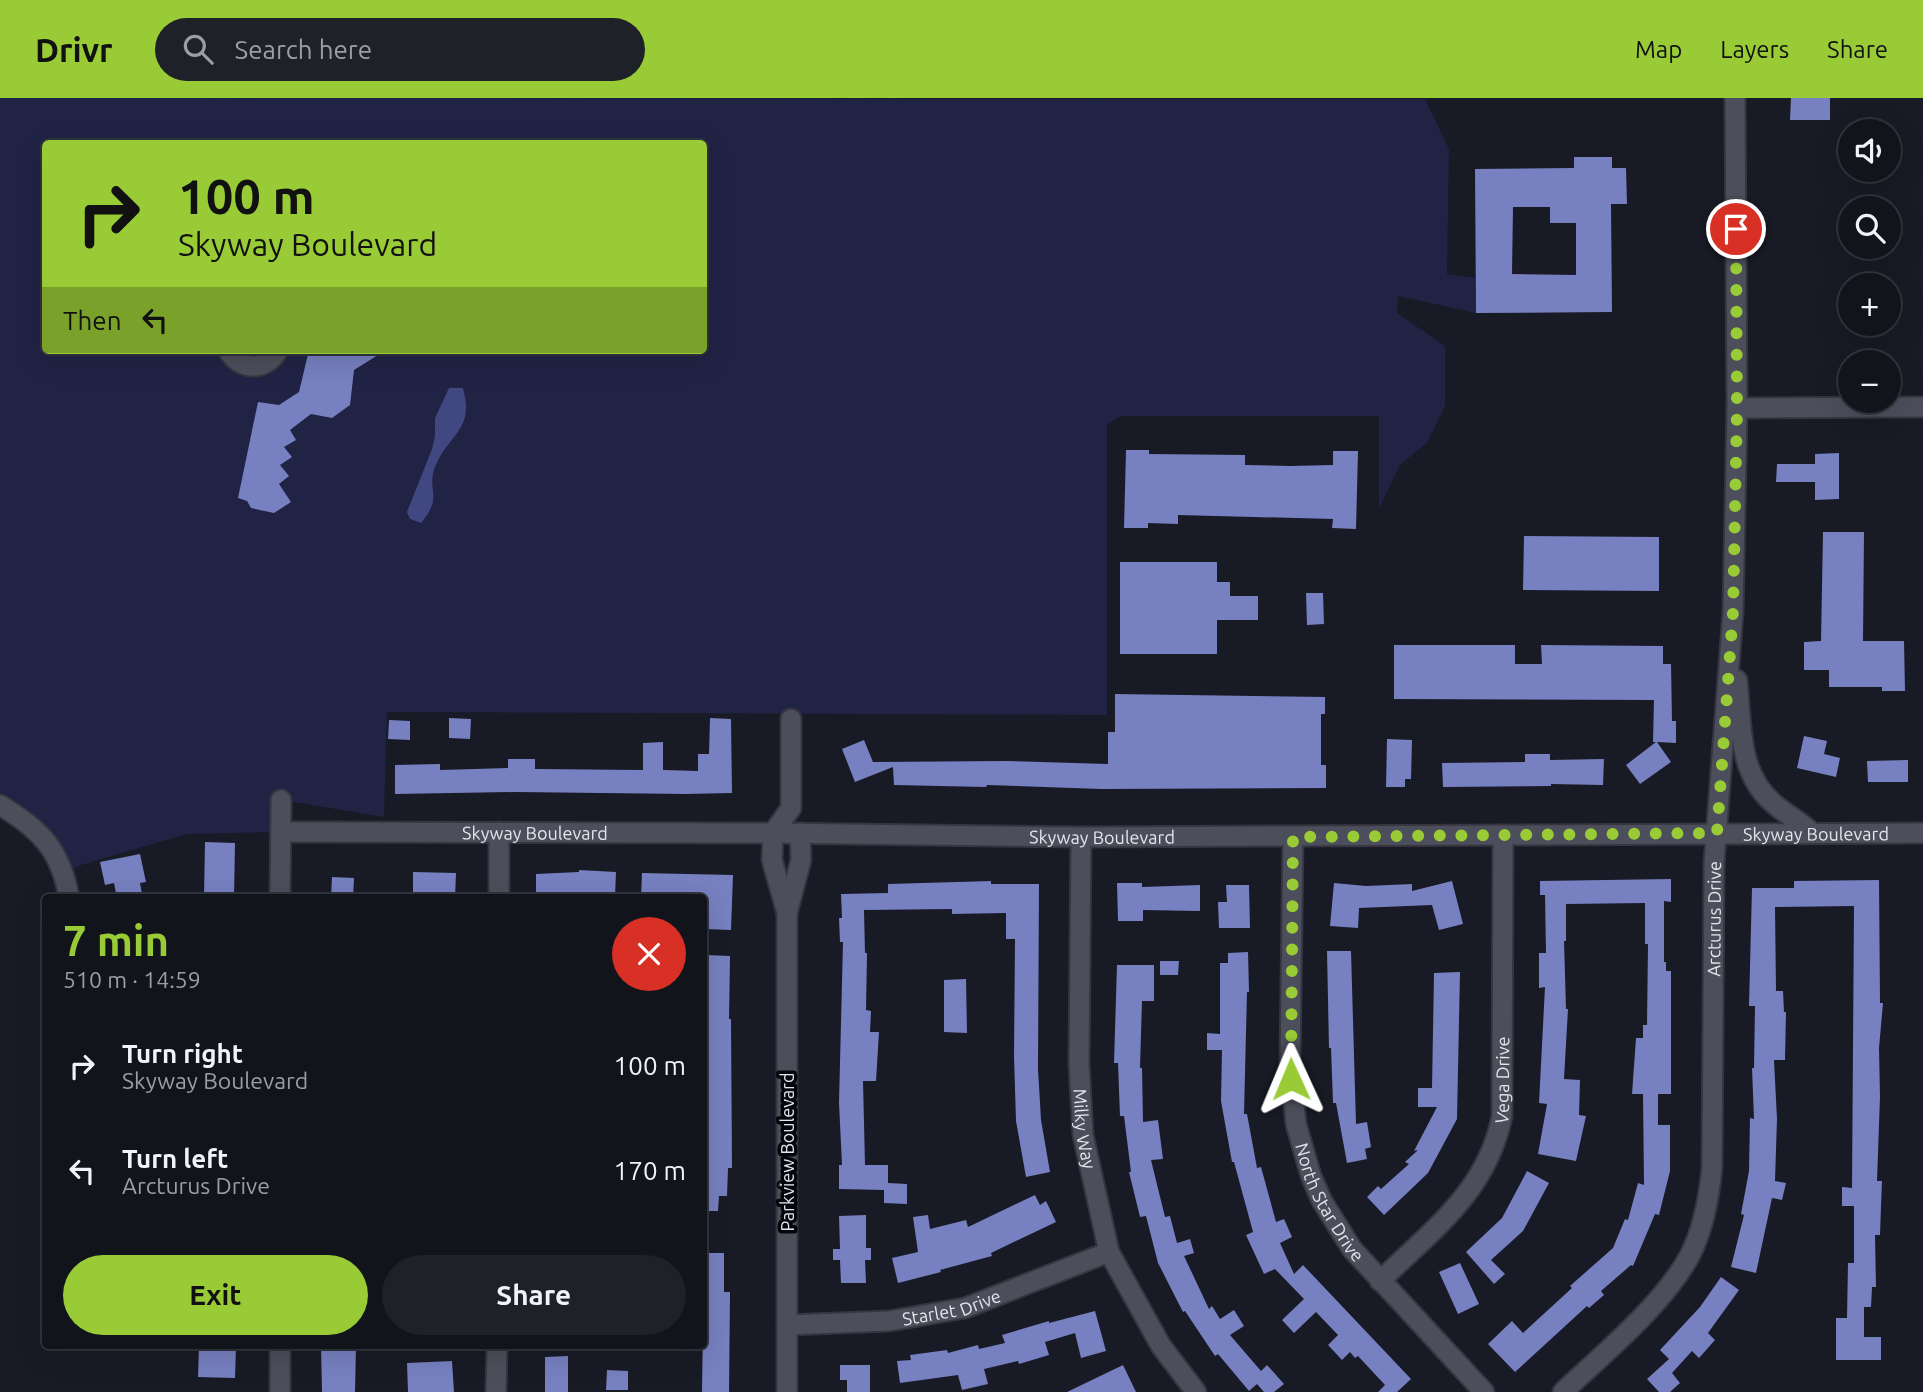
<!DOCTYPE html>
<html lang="en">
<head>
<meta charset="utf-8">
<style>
	body { margin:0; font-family:Ubuntu,sans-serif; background:#1f2129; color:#f1f3f6; height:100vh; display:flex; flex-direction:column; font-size:26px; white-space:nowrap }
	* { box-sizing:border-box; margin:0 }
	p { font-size:23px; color:#9c9ea3 }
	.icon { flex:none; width:38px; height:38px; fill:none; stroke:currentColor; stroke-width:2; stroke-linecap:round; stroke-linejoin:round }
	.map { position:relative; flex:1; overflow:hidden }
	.details { position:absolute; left:42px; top:796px; width:665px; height:455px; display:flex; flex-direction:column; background:#12141c; border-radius:7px; box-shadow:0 7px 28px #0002,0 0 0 2px #31333b }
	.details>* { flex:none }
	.hud { position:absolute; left:42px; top:42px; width:665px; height:214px; border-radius:7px; box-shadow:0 7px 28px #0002,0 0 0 2px #31333b; background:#99cb36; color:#111; overflow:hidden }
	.tools { position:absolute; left:1838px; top:21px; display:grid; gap:14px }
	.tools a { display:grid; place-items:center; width:63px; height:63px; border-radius:50%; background:#12141c; box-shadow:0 7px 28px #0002,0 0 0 2px #31333b; font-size:35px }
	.pin { position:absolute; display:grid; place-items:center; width:60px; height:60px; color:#fff; margin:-30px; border:4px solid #fff; border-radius:50%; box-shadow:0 2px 7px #0007 }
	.me { position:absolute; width:77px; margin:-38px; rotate:359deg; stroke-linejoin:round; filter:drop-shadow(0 0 5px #0008) }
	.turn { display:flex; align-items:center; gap:24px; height:147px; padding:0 21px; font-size:32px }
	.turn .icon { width:91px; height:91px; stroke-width:2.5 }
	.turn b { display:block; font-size:49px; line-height:60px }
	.then { display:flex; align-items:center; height:66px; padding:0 21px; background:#0003; gap:14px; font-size:26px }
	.round { display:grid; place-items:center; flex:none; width:74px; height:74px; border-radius:37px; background:#1f2129 }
	.overview { display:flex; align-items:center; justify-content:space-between; height:119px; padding:0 21px }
	h1 { font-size:42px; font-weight:700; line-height:52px; color:#99cb36 }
	.action { display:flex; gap:14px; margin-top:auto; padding:14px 21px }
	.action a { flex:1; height:80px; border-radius:42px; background:#99cb36; color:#111; font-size:28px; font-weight:700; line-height:80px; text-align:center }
	.action a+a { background:#1f2129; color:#f1f3f6 }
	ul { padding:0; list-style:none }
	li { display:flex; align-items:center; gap:21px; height:105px; padding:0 21px }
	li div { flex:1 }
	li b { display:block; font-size:26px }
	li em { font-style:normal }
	header { display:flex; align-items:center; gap:42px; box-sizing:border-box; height:98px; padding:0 35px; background:#99cb36; color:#111 }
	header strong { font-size:33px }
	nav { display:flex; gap:38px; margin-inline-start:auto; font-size:24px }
	.search { width:490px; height:63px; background:#1f2129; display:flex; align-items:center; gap:18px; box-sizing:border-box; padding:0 24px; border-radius:38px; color:#9c9ea3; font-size:26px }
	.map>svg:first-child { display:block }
	.green { fill:#202344; fill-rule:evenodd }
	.water { fill:#404781 }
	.building { fill:#7780c0; fill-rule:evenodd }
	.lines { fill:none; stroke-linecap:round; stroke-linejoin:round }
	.minor-casing { stroke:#35363f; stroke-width:23 }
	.minor { stroke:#4c4e5b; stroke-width:19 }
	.route { stroke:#99cb36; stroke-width:12; stroke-dasharray:0 21.6 }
	.labels { text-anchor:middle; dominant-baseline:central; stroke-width:7; stroke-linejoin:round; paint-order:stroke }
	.street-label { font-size:18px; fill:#e3e5ed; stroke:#05060a }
</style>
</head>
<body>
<header>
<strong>Drivr</strong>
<div class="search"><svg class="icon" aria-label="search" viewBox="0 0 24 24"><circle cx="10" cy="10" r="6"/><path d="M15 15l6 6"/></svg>Search here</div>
<nav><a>Map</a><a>Layers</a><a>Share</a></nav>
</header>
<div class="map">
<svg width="1923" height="1294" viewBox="0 0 1923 1294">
	<rect width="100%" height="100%" fill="#181a25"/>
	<path class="green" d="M0 0 1425 1 1449 51 1447 176 1475 180 1476 215 1398 198 1397 215 1445 248V308L1427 345 1400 367 1379 410V318H1121L1107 326V617L387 614 384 719 282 702 281 734 187 736 81 767 64 775 0 707ZM46 46H704V252H46Z"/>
	<path class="water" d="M449 290H463C475 333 448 336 435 369 426 393 444 398 421 425L410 421 407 414 432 351 435 338V320Z"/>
	<path class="building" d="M1791 0H1830V22H1790Z
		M1574 59H1612V70H1626L1627 106H1611L1612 214 1476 215 1475 71 1574 70ZM1513 109H1550V125H1576V177L1512 176Z
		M309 252H386L354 272 350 307 332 320 311 316 290 332 296 342 284 349 292 359 280 367 289 378 279 386 291 404 274 415 251 410 247 403 238 400 258 304 279 307 299 294Z
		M1126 352H1149V356L1245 357V367L1290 368 1333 367V353H1358L1356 431 1332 430 1333 421 1178 417V426L1148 425V430H1124Z
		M1839 355V401L1815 402V384H1776L1777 366H1815V356Z
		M1823 434H1864L1863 543H1904L1905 593H1882V589H1829V572H1804V544L1821 543Z
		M1524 438 1659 439V493L1523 492Z
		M1120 464H1217V484H1230V498H1258V522H1217V556H1120Z
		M1306 495H1323L1324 526 1307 527Z
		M1394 547H1515V566H1542L1541 547 1663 548V566H1671L1672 623H1676V645L1657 644 1671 664 1640 686 1626 667 1656 644H1653L1654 602 1394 601Z
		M1115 596 1325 599V616H1321V667H1326V690L1102 691 987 687 986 689 894 687 893 669 855 684 842 651 864 642 873 664 1006 663 1108 666V634H1115Z
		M449 620 471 621 470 641 449 640Z
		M710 620 731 621 732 695 686 696 516 694 395 696V667L440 666V672L508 670V661H535V671L643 672V645L663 644V672L698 673V656H709Z
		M389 622 410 623V642L388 641Z
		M1804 638 1827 643 1824 656 1840 660 1836 679 1797 670Z
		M1387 641 1412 642 1411 681H1405V689H1386Z
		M1525 656H1550V662L1604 661 1603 687 1551 686V688L1443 689 1442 665 1525 664Z
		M1908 662V684H1868L1867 663Z
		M205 744 235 745 234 800H204Z
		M140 756 146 784 140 785 142 796 117 800 114 785 105 787 100 764Z
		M579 772 616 774 615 799 571 798V800H536V776L579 774Z
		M413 774 456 775 455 800 413 798Z
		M642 775 733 777 731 832 704 831 703 796H676V800H641Z
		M332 779 354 780 353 800H331Z
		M1671 781V804L1664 803V864H1666V873H1671V996H1658V1027H1670V1073L1659 1117 1655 1116 1633 1168 1631 1167 1601 1193 1604 1197 1589 1210 1587 1208 1515 1274 1488 1246 1512 1223 1523 1235 1572 1190 1570 1188 1613 1150 1625 1121 1628 1122 1638 1085 1644 1087 1643 996H1632L1636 940H1643V927H1647L1648 846H1645V805L1566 806V843H1564L1566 911H1568L1564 981 1580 982 1579 1017 1586 1018 1576 1063 1538 1056 1547 1006 1539 1005 1545 889 1539 890V855H1546L1545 797H1540V783Z
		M1879 782 1880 905H1883L1879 950 1880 999 1877 1083H1882L1881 1108 1880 1137H1875L1876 1189H1872L1871 1209H1864V1239H1881V1262H1836V1220H1847L1848 1165H1854V1108H1842V1089L1852 1090 1854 808 1775 809 1776 893H1783L1784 914H1786L1785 962H1774L1777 1021 1775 1083 1786 1085 1782 1102 1772 1100 1756 1175 1731 1169 1744 1117 1741 1116 1749 1073 1750 1020 1754 1021 1752 970H1754L1755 908H1749L1752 790H1794V783Z
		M991 783V786H1039L1038 971 1041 1022 1050 1074 1026 1079 1016 1023 1014 959 1015 841H1006V815L952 816V811L864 812 865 855H867L866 912 871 913 870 934H879L876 983H863L865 1067H888V1085L907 1086V1106L884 1105V1092L839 1091V1067H842L839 1005 843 844H840L839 820H842L841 796 888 795V786Z
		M1452 783 1463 826 1439 832 1432 807 1359 810 1358 830 1330 828 1334 785 1366 788 1412 786V793Z
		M1117 785H1142V789L1200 787V813L1143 812V823H1118Z
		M1226 787H1249L1250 830H1219L1218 804H1227Z
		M1327 853H1351L1356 1026 1367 1024 1371 1049 1365 1051 1367 1061 1347 1065 1336 1005H1333L1331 950H1329Z
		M1248 854 1249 894H1247L1244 1016H1247L1257 1070 1261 1069 1276 1124 1284 1121 1292 1139 1280 1145 1294 1176 1303 1167 1411 1281 1397 1294H1378L1385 1287 1358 1258 1355 1260 1350 1254 1342 1262 1328 1247 1338 1237 1316 1214 1294 1235 1282 1222 1304 1201 1275 1171 1264 1176 1246 1137 1253 1134 1234 1064H1232L1221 1003 1222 952H1207V935L1220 936V865H1228V855Z
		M706 857 730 858 729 921H731L732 1070H728L727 1098H719L718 1113H704V1079H709L708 1051H704V882Z
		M1160 863H1179L1178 877H1160Z
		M1117 867H1154V903H1142L1140 970H1142L1143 1024 1158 1022 1163 1061 1151 1062 1165 1119 1170 1118 1177 1145 1190 1141 1194 1155 1184 1158 1209 1211 1212 1208 1220 1221 1234 1212 1244 1228 1230 1237 1261 1273 1267 1267 1284 1286 1274 1294H1264L1257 1286 1249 1293 1218 1256 1215 1258 1185 1213 1183 1214 1158 1165 1146 1118 1140 1119 1129 1074H1131L1124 1018H1120L1118 965H1114Z
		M1460 874 1457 1021 1428 1075 1384 1117 1367 1099 1378 1088 1381 1091 1409 1066 1405 1064 1418 1052 1414 1053 1437 1009H1418V990H1432L1434 875Z
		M966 881 967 935 944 934V882Z
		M1527 1073 1549 1085 1523 1133 1491 1162 1505 1176 1494 1186 1466 1154 1502 1120Z
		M1035 1097 1040 1107 1046 1103 1056 1124 991 1155 992 1158 940 1172 941 1174 898 1185 892 1160 918 1154 913 1119 928 1117 930 1131 966 1122 968 1129Z
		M866 1117V1150H871V1162H865L866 1185H841L840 1162H833V1151H840L839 1118Z
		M704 1155H724V1194H730L729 1294H702Z
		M1460 1165 1479 1206 1458 1216 1439 1174Z
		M1721 1179 1739 1192 1708 1235 1715 1242 1699 1260 1692 1253 1672 1275 1680 1285 1670 1294H1659L1647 1281 1669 1261 1660 1252 1700 1209Z
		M1095 1213 1106 1253 1081 1260 1075 1235 1045 1244 1049 1257 1019 1266 1018 1263 984 1271 988 1286 962 1292 958 1277 900 1285 897 1263 911 1262 910 1257 947 1252 948 1255 978 1247 979 1251 1005 1245 1002 1237 1049 1223V1225Z
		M199 1248H236L235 1280 198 1279Z
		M321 1248H356L355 1294H322Z
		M568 1258V1294H545V1259Z
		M452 1263 454 1294H408L407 1265Z
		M840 1267H870V1294H847V1282H840Z
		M1123 1267 1136 1294H1067Z
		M607 1272 628 1273V1292H606Z"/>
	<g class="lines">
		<g class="minor-casing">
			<g id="minor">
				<path d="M228 252C239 273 267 274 278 252"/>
				<path d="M1737 310 1923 309"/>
				<path d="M1737 582C1742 625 1737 674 1773 705 1785 716 1800 723 1812 735"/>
				<path d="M0 707C40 731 61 752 69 800"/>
				<path id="s1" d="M281 734 773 735 1081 739 1923 735"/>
				<path id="s2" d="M1081 739 1079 966 1083 1037 1109 1154 1161 1248 1196 1294"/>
				<path id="s3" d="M1293 739 1290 966 1296 1026 1311 1078 1322 1103 1352 1151 1484 1294"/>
				<path d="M280 800 281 702"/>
				<path d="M499 800V734"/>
				<path d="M787 815 772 762 773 735 791 710V621"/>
				<path id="s4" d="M1380 1183C1432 1132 1487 1094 1502 1018L1503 737"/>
				<path id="s5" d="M787 1227 889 1223 965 1210 1109 1154"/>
				<path d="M280 1248V1294"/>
				<path d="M496 1294 497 1248"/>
				<path d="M787 1294V815L801 762 800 735"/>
				<path id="s6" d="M1563 1294C1603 1256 1665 1205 1690 1157 1704 1130 1709 1099 1712 1070L1714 765 1733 514 1737 310 1735 0"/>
			</g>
		</g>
		<use href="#minor" class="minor"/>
	</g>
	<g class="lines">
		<path class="route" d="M1291 981 1293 739 1717 735 1733 514 1737 310 1736 131"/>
	</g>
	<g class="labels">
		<g class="street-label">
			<text stroke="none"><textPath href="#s1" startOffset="254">Skyway Boulevard</textPath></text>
			<text stroke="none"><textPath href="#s1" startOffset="1535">Skyway Boulevard</textPath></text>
			<text stroke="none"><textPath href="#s1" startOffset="821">Skyway Boulevard</textPath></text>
			<text stroke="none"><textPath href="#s6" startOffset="527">Arcturus Drive</textPath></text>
			<text stroke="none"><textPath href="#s4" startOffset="245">Vega Drive</textPath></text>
			<text stroke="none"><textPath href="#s2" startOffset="292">Milky Way</textPath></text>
			<text transform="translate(787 1054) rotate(-90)">Parkview Boulevard</text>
			<text stroke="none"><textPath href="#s3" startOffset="373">North Star Drive</textPath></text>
			<text stroke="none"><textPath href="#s5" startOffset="166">Starlet Drive</textPath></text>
		</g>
	</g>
</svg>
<div class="tools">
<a><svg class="icon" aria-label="sound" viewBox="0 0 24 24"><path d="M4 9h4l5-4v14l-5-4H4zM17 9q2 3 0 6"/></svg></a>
<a><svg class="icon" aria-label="search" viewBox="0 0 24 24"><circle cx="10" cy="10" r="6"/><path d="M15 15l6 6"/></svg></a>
<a>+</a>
<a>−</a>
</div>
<div class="pin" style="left:1736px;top:131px;background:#d93025"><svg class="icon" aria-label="arrive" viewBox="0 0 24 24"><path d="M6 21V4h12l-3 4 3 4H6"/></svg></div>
<svg class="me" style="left:1291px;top:981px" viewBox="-20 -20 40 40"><path d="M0-17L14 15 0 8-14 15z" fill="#99cb36" stroke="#fff" stroke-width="4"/></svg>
<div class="hud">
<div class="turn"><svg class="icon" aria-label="right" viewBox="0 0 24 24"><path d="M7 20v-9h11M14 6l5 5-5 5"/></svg><div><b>100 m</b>Skyway Boulevard</div></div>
<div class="then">Then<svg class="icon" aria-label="left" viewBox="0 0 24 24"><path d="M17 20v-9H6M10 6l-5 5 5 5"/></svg></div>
</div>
<section class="details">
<div class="overview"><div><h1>7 min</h1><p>510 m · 14:59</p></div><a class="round" style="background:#d93025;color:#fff"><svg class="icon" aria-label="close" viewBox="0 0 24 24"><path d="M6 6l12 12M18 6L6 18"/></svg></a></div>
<ul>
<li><svg class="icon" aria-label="right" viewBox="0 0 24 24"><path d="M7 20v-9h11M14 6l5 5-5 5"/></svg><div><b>Turn right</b><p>Skyway Boulevard</p></div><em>100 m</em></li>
<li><svg class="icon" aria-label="left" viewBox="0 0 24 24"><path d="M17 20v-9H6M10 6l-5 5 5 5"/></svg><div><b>Turn left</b><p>Arcturus Drive</p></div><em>170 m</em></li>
</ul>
<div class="action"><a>Exit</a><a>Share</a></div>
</section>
</div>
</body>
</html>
